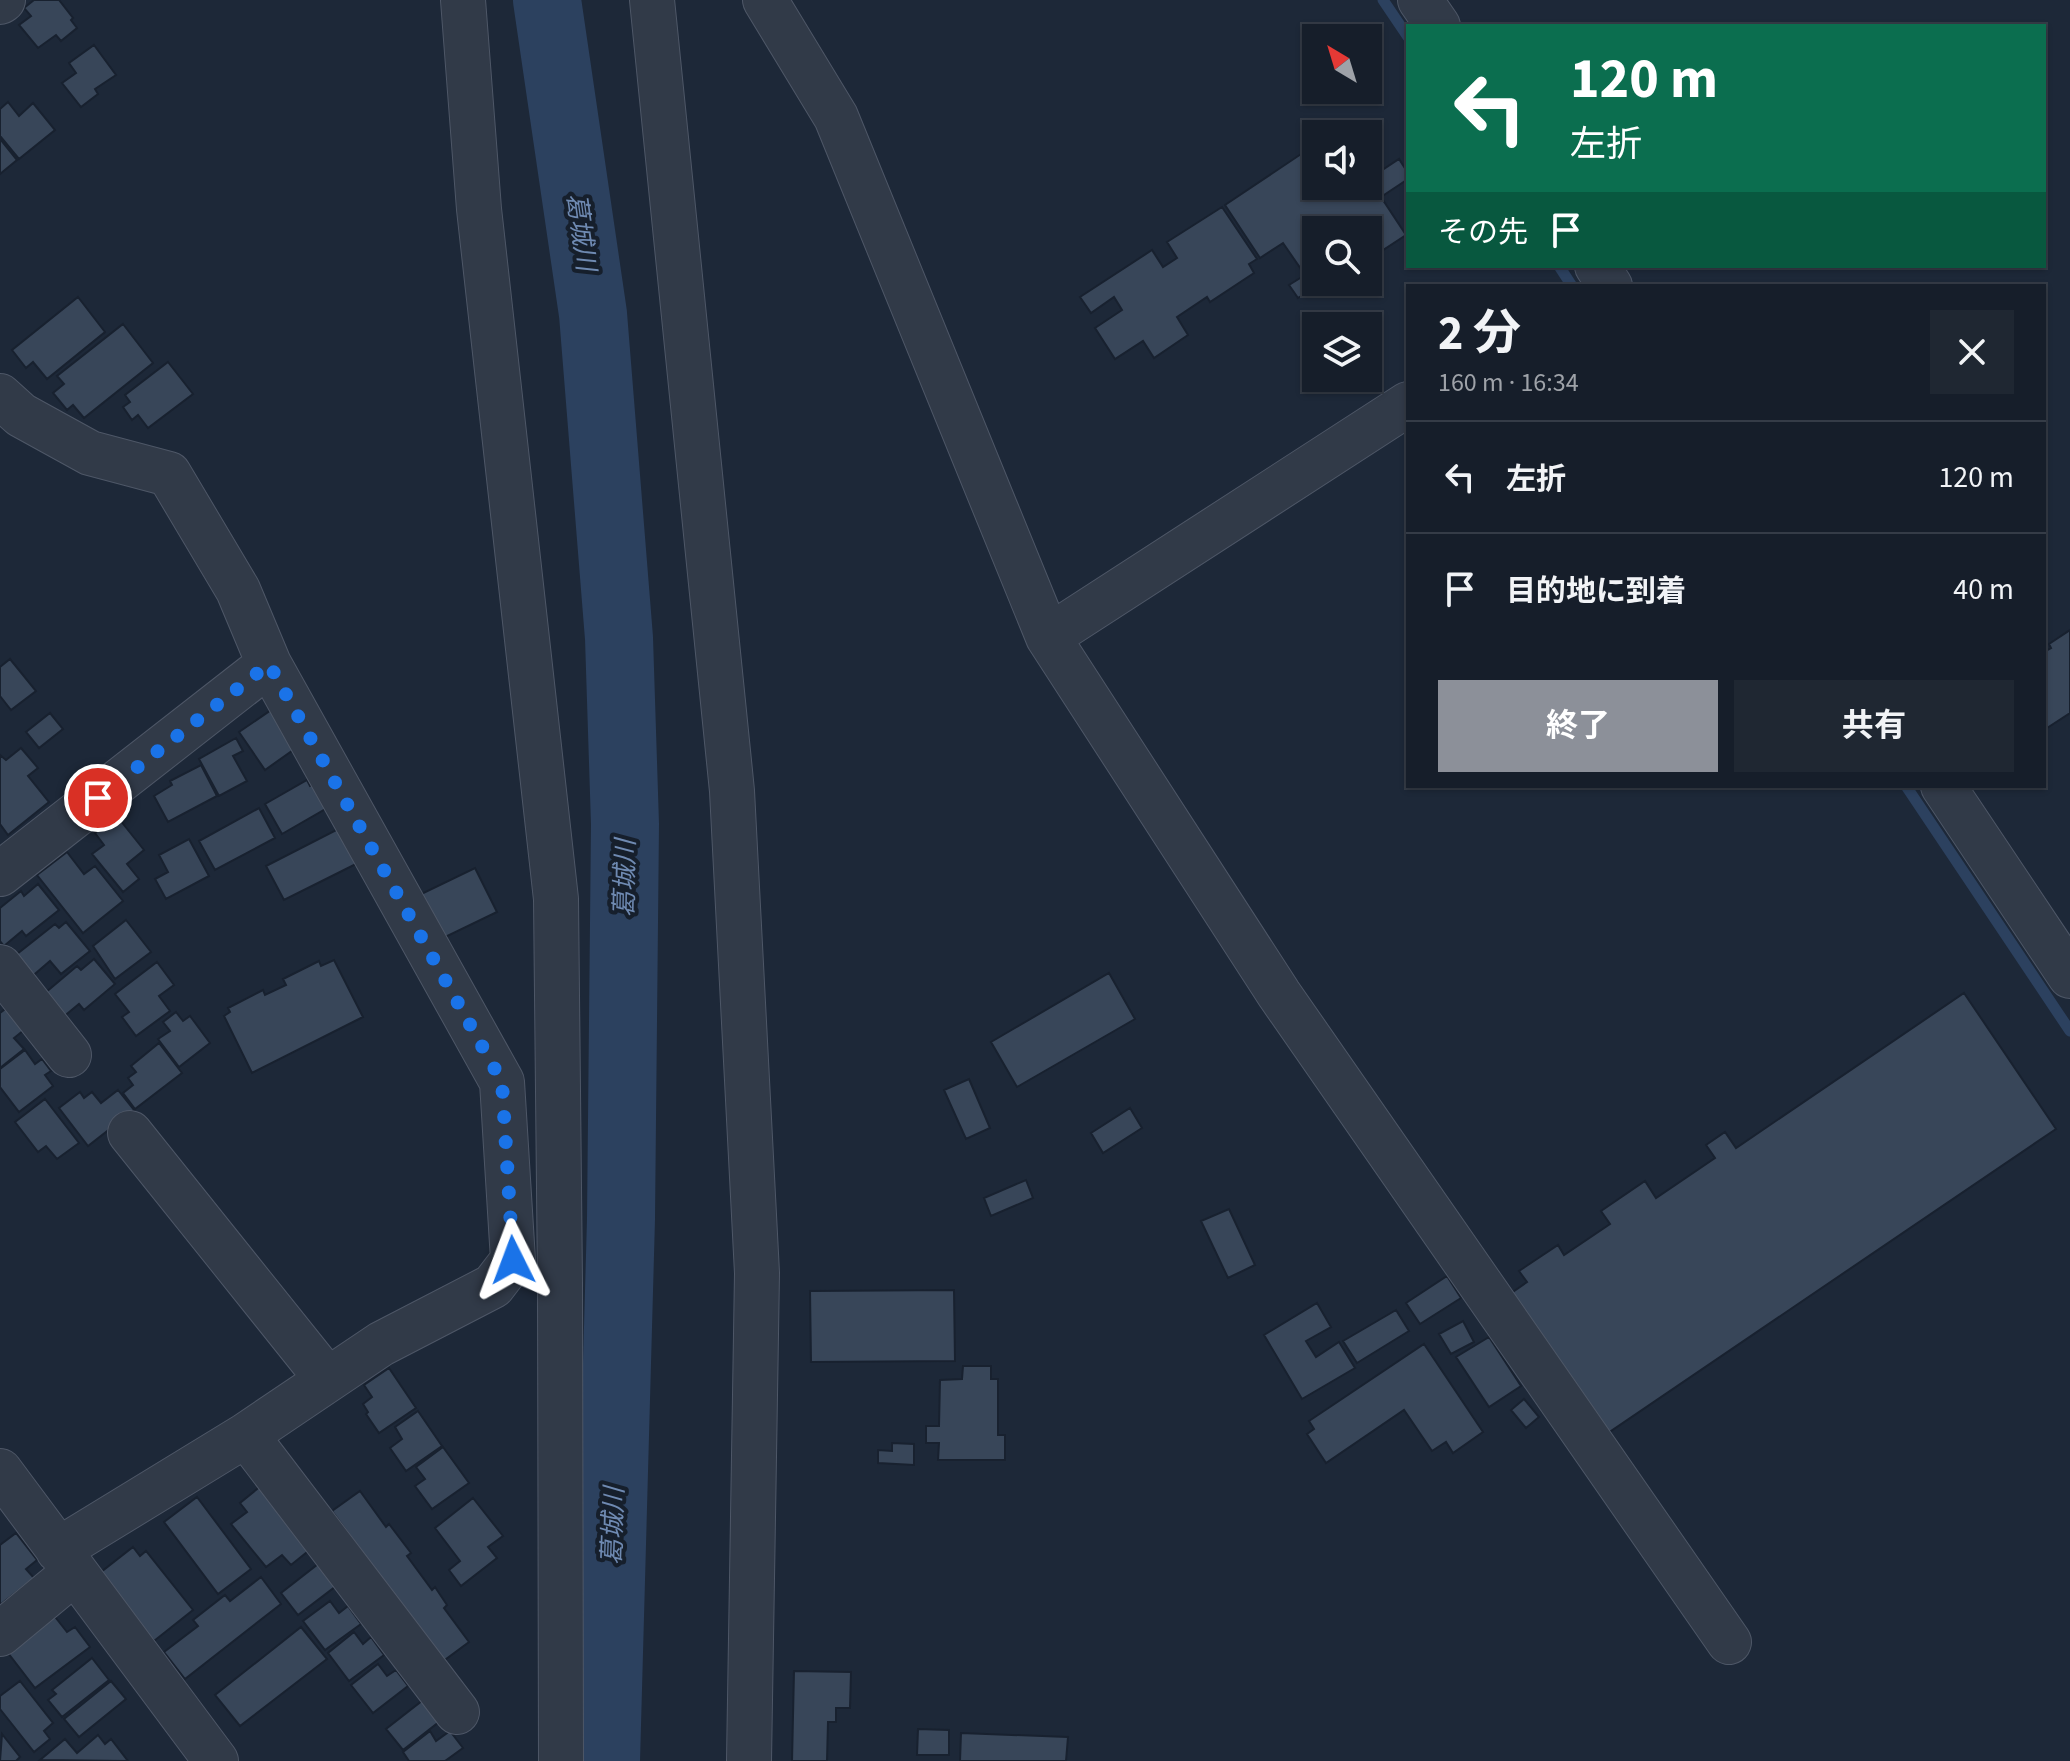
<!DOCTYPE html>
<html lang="ja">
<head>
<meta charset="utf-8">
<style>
	body { margin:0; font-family:"Source Sans 3","Noto Sans JP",sans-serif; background:#1f2732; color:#f1f3f6; height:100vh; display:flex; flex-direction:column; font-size:30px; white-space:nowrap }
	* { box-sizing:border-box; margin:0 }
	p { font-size:26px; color:#9ea2a8 }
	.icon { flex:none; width:44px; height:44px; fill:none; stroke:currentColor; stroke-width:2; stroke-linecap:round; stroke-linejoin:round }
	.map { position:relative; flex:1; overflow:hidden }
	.panel { position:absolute; left:1406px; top:284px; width:640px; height:504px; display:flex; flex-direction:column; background:#161e2a; border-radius:0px; box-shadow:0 2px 6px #0004,0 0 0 2px #353c47 }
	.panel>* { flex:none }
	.top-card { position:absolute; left:1406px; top:24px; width:640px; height:244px; border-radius:0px; box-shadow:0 2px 6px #0004,0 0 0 2px #353c47; background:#0b6e4f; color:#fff; overflow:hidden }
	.needle { width:52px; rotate:322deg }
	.buttons { position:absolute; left:1302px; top:24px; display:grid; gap:16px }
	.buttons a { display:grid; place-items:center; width:80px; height:80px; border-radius:0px; background:#161e2a; box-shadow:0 2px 6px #0004,0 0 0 2px #353c47; font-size:40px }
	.pin { position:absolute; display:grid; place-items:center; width:68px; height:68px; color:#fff; margin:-34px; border:4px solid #fff; border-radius:50%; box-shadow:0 2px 8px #0007 }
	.me { position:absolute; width:88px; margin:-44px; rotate:357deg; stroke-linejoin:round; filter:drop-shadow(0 0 6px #0008) }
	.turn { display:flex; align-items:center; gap:28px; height:168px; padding:0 32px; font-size:36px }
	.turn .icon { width:104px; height:104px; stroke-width:2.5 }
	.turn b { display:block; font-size:56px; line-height:68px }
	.then { display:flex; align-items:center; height:76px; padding:0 32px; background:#0003; gap:16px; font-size:30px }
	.round { display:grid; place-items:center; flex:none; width:84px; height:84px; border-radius:0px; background:#1f2732 }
	.summary { display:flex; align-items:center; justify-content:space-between; height:136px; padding:0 32px }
	h1 { font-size:48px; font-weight:700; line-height:60px }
	.primary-button { display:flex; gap:16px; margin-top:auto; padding:16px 32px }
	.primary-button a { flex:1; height:92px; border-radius:0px; background:#8c9099; color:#fff; font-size:32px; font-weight:700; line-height:92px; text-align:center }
	.primary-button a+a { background:#1f2732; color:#f1f3f6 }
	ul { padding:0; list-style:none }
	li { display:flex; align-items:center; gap:24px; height:112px; padding:0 32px; border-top:2px solid #353c47 }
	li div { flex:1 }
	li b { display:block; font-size:30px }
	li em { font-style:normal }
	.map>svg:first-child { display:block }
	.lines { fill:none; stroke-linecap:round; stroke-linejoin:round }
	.stream { stroke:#2c415f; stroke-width:11 }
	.river { stroke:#2c415f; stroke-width:68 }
	.building { fill:#384659; stroke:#18212f; stroke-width:2 }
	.street-casing { stroke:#4e5767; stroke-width:46 }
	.street { stroke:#313a48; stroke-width:44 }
	.route { stroke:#1a73e8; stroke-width:14; stroke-dasharray:0 25.2 }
	.labels { text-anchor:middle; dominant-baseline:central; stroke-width:8; stroke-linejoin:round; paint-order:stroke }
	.water-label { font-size:26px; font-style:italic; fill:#6f8ab2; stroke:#161f2c }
</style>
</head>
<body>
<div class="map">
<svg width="2070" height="1761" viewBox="0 0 2070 1761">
	<rect width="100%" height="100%" fill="#1d2838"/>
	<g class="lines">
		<path class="stream" d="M1383 0 1408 37
			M1559 266 1572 286
			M1906 786 2070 1031"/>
		<path class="river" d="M547 0 593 314 619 638 625 824 621 1219 606 1761"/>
	</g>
	<path class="building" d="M34 0H59L73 18 71 20 77 28 61 41 56 35 38 48 19 25 31 16 24 8Z
		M94 45 116 75 95 89 98 94 81 107 62 83 76 73 69 63Z
		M8 102 19 116 33 103 55 130 19 159 0 136V109Z
		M0 139 17 160 0 174Z
		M1316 144V186H1368V175L1370 178 1399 159 1408 173V179L1381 197 1406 235 1368 260V230H1316V282H1323L1298 298 1289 285 1305 275 1283 243 1260 258 1225 205Z
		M1222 207 1257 259 1249 264 1254 273 1210 302 1207 297 1177 317 1188 335 1154 358 1143 341 1115 359 1095 328 1122 310 1114 297 1091 313 1080 297 1152 250 1163 267 1177 258 1167 242Z
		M78 297 105 332 47 379 33 362 26 368 12 350Z
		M123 324 153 363 84 418 73 405 67 410 53 393 64 384 57 376Z
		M168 362 193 394 148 428 138 415 132 420 123 407 130 402 125 395Z
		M2070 630V713L2044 730V652L2051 648 2049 644Z
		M10 659 36 691 11 710 0 696V667Z
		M277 706 303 743 265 770 239 732Z
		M50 713 63 729 39 748 26 732Z
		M236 738 243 751 233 756 247 781 219 796 199 759Z
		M21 748 38 768 28 776 49 802 8 835 0 824V755L6 760Z
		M201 765 217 796 168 822 154 796 172 785 170 781Z
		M307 780 310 786 321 780 334 804 282 834 265 804Z
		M259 808 275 838 215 870 199 841Z
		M116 815 144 850 127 864 139 879 123 892 92 854 104 845 95 833Z
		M344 826 362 861 284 900 266 866Z
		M189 839 209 876 166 899 155 879 168 872 159 855Z
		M67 852 84 874 95 866 123 901 83 933 37 875Z
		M475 868 497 912 437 941 415 897Z
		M38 884 59 910 26 936 22 931 4 946 0 941V908L21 891 24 896Z
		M126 920 151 952 115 979 93 946Z
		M66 922 90 951 61 974 50 961 29 979 12 958 55 924 59 928Z
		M94 959 115 984 84 1010 79 1004 62 1018 45 993 77 966 81 970Z
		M334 960 363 1017 252 1073 224 1016 230 1012 228 1008 263 990 265 995 286 985 283 979 319 961 321 966Z
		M157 962 174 985 159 996 170 1011 136 1036 122 1017 129 1012 115 994Z
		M1109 973 1135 1019 1017 1087 991 1042Z
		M1964 993 2056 1129 1605 1435 1510 1294 1527 1282 1519 1271 1558 1245 1564 1255 1610 1224 1601 1211 1645 1181 1656 1198 1715 1158 1706 1145 1725 1132 1736 1148Z
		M12 1004 29 1026 14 1038 24 1049 0 1068V1013Z
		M176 1012 183 1021 190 1016 210 1043 179 1067 158 1039 170 1031 163 1022Z
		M159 1043 182 1073 135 1109 123 1093 133 1085 128 1078 136 1072 131 1066Z
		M25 1050 35 1064 42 1059 51 1071 45 1075 53 1086 19 1112 0 1087V1069Z
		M969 1079 990 1128 966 1139 944 1090Z
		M118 1090 134 1110 88 1146 59 1108 80 1092 84 1098 92 1092 101 1103Z
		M45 1099 79 1143 57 1159 46 1146 38 1152 15 1122Z
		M1130 1108 1142 1128 1103 1153 1091 1133Z
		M1026 1180 1033 1198 991 1216 984 1198Z
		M1229 1209 1255 1265 1228 1278 1201 1221Z
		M1447 1276 1461 1298 1420 1324 1406 1303Z
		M954 1290 955 1361 811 1362 810 1291Z
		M1317 1303 1331 1327 1306 1341 1316 1357 1339 1342 1355 1368 1302 1399 1264 1335Z
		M1396 1310 1409 1331 1357 1363 1343 1341Z
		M1463 1321 1474 1342 1451 1354 1439 1334Z
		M1489 1337 1521 1386 1489 1407 1456 1357Z
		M1424 1344 1483 1432 1453 1453 1446 1442 1432 1451 1404 1410 1326 1463 1307 1434 1314 1429 1309 1421Z
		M963 1366H991V1379H998V1435H1005V1460H938L939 1443H926V1426H939L940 1380 962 1379Z
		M389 1368 416 1408 379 1433 366 1414 368 1412 363 1404 372 1397 364 1385Z
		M1524 1399 1539 1417 1526 1428 1511 1410Z
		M418 1411 442 1446 406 1471 390 1448 402 1439 395 1427Z
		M892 1443 914 1444V1465L878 1463V1450L892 1451Z
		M443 1447 469 1483 432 1509 415 1486 425 1479 416 1467Z
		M262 1485 312 1548 291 1565 282 1555 266 1567 231 1524 247 1512 240 1503Z
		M360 1491 386 1527 389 1524 411 1553 407 1556 432 1590 435 1587 447 1605 444 1608 469 1642 442 1662 332 1511Z
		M197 1497 251 1569 218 1594 164 1522Z
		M473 1498 503 1536 488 1547 497 1558 461 1586 449 1570 460 1561 435 1528Z
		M16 1533 37 1560 26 1569 34 1578 0 1605V1545Z
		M133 1547 140 1556 146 1551 193 1610 154 1641 96 1576Z
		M322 1561 340 1583 298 1615 281 1593Z
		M261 1577 281 1604 185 1679 164 1652 198 1626 193 1620 225 1595 230 1601Z
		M330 1601 339 1613 348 1606 361 1624 325 1650 303 1621Z
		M52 1613 67 1632 75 1627 90 1647 35 1688 5 1649Z
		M301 1627 327 1659 240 1726 215 1695Z
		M354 1632 363 1644 371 1637 384 1655 349 1681 328 1653Z
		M92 1658 109 1680 62 1717 48 1700 56 1694 52 1690Z
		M378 1664 387 1676 396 1670 408 1686 373 1713 351 1685Z
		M794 1671 851 1672 850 1708H836V1722H828L827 1761H792Z
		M20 1681 53 1723 44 1731 50 1739 34 1752 0 1709V1696Z
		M111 1681 126 1699 79 1737 64 1719Z
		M427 1697 444 1718 403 1750 386 1729Z
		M918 1729 949 1730V1755H917Z
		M430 1731 436 1741 450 1731 463 1748 445 1761H409L403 1752Z
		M961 1733 1068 1737 1066 1761H960Z
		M2 1734 20 1757 16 1761H0Z
		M98 1735 105 1744 111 1739 128 1761 40 1760 65 1739 77 1753Z"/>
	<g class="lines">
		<g class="street-casing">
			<path id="street" d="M463 0 479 209 556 899 560 1283 561 1761
				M652 0 732 791 757 1273 749 1761
				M765 0 836 117 1048 637 1279 994 1729 1642
				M1420 0 1438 26
				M0 2 3 0
				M1597 266 1610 286
				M0 396 21 415 90 453 169 474 238 590 269 664 502 1082 513 1260 493 1286 381 1344 246 1435 58 1550
				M1048 637 1408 404
				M1943 786 2070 976
				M0 874 269 664
				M0 967 69 1055
				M130 1133 327 1379
				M246 1435 457 1712
				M0 1471 216 1761
				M0 1634 75 1572"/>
		</g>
		<use href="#street" class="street"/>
	</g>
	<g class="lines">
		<path class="route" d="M98 798 269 664 502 1082 513 1260"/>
	</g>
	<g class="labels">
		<g class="water-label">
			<text transform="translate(581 232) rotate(82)">葛城川</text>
			<text transform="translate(625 878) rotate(-89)">葛城川</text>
			<text transform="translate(613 1526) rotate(-88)">葛城川</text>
		</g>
	</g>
</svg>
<div class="buttons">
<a><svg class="needle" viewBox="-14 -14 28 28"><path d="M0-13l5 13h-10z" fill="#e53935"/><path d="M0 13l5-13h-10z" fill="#9ea2a8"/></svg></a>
<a><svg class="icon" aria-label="sound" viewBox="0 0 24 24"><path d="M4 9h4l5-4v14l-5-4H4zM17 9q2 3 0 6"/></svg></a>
<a><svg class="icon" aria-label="search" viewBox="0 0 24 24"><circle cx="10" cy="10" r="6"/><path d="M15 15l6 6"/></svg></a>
<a><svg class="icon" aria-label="layers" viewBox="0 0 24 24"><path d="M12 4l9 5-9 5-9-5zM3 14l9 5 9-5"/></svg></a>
</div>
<div class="pin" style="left:98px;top:798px;background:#d93025"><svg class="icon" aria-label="arrive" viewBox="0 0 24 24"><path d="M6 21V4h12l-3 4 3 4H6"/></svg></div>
<svg class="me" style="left:513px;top:1260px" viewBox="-20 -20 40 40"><path d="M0-17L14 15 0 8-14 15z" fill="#1a73e8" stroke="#fff" stroke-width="4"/></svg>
<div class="top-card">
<div class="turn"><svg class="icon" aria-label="left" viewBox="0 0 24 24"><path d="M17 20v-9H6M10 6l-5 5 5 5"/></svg><div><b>120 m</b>左折</div></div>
<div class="then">その先<svg class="icon" aria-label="arrive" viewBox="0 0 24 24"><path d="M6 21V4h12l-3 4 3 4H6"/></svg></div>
</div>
<section class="panel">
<div class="summary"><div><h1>2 分</h1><p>160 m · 16:34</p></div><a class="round"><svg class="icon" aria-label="close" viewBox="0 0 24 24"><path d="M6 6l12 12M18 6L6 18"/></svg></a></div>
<ul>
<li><svg class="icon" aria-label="left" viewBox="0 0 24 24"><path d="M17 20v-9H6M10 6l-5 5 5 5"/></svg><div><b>左折</b></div><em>120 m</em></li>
<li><svg class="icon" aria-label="arrive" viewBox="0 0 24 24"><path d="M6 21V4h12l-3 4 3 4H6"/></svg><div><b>目的地に到着</b></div><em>40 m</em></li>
</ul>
<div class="primary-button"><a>終了</a><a>共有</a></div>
</section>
</div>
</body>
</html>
